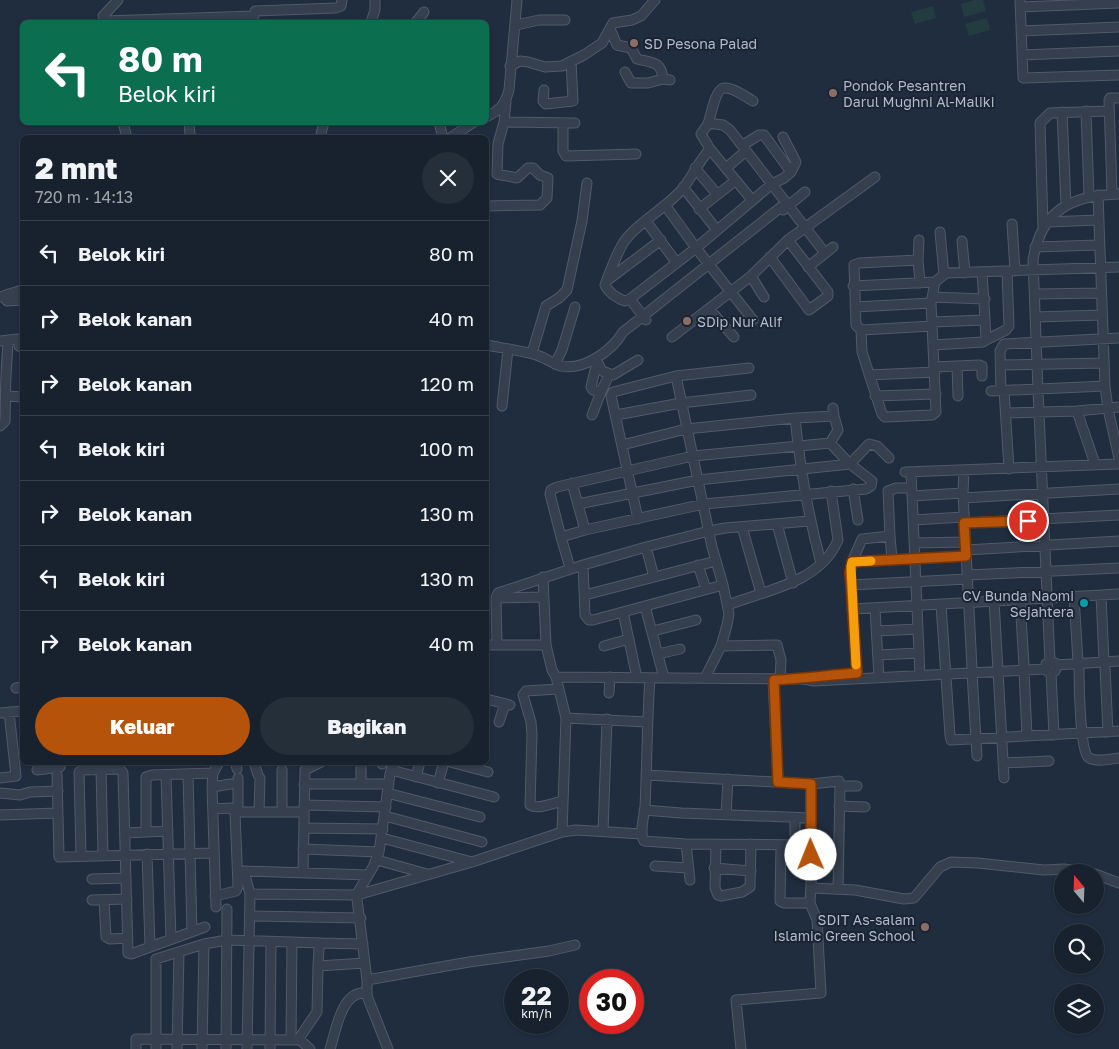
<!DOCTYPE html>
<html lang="id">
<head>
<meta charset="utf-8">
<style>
	body { margin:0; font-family:"Golos Text",sans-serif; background:#252f3a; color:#f1f3f6; height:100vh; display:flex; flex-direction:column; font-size:19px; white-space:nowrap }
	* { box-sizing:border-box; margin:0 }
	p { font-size:16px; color:#9fa4aa }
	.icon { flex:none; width:28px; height:28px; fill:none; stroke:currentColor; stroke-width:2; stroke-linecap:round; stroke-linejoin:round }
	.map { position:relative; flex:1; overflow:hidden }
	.details { position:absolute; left:20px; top:135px; width:469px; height:630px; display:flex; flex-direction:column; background:#18222e; border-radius:8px; box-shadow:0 1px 4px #0004,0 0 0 1px #363f4a }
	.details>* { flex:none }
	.top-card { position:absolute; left:20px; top:20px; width:469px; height:105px; border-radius:8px; box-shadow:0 1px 4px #0004,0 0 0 1px #363f4a; background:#0b6e4f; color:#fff; overflow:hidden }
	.needle { width:32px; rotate:341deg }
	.fabs { position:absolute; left:1054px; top:864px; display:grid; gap:10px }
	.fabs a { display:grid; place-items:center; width:50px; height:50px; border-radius:50%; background:#18222e; box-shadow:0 1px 4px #0004,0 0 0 1px #363f4a; font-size:25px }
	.speed { position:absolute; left:504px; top:969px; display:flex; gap:10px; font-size:25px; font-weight:700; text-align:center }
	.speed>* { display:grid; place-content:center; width:65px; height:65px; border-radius:50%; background:#18222e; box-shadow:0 1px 4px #0004,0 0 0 1px #363f4a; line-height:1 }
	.speed small { font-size:12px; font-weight:400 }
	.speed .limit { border:8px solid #d22; background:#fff; color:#111 }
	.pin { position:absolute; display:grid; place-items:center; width:42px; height:42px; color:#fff; margin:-21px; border:2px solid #fff; border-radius:50%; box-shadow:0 1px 5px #0007 }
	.me { position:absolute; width:55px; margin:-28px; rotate:359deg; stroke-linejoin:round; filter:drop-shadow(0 0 4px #0008) }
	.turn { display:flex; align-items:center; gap:18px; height:105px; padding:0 15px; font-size:22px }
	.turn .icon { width:65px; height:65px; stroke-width:2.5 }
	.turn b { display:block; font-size:35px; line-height:42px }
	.round { display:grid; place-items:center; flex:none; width:52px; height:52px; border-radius:26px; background:#252f3a }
	.summary { display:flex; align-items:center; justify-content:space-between; height:85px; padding:0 15px }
	h1 { font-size:30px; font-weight:800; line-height:38px }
	.button { display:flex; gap:10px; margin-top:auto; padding:10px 15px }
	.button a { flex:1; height:58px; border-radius:30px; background:#b45309; color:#fff; font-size:20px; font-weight:800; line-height:58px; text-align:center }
	.button a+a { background:#252f3a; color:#f1f3f6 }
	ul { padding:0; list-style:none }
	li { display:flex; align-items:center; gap:15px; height:65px; padding:0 15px; border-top:1px solid #363f4a }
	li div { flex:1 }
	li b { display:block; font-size:19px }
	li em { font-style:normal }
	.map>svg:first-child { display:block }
	.green { fill:#223c3f }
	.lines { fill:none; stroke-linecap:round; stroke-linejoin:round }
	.minor-casing { stroke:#505a69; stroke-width:11 }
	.minor { stroke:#353f4e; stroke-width:9 }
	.route-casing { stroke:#753606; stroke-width:12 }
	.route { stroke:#b45309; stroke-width:9 }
	.slow { stroke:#f59e0b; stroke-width:9 }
	.education-dot { fill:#8d6e63; stroke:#1a2433; stroke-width:2 }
	.culture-dot { fill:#0f9aa8; stroke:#1a2433; stroke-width:2 }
	.labels { text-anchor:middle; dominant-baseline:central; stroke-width:4; stroke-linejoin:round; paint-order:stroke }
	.poi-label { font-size:14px; fill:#b0baca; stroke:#1a2433; text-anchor:start }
</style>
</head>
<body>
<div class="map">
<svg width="1119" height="1049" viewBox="0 0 1119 1049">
	<rect width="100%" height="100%" fill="#202d3e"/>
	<path class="green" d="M974 0H983L986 11 964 17 961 4Z
		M933 6 936 18 915 24 911 12Z
		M987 18 990 30 969 36 965 24Z"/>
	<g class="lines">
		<g class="minor-casing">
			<path id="minor" d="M118 0 103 16 104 21 254 16
				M1020 0 1023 78 1119 75
				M1021 7 1119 3
				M255 11 336 8 341 6 342 0
				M371 22 375 10V0
				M416 22 424 12
				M516 25 539 20H565
				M610 29 617 45 631 48 637 59C653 63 661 61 663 79L670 80
				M1021 31 1119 27
				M1022 55 1119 51
				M510 66 520 61 528 62 545 67 562 66 584 55 602 43 613 23 632 20 641 16 655 0
				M625 72 631 83H648L663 79
				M544 90 543 101 546 104 573 101 571 61
				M1086 111 1089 196
				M1062 112 1066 205
				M486 117C500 110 505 105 509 90L517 0
				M123 122 127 138
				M189 122 190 135
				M439 122 443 138
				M504 122 575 123
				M708 123 723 125 730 130 825 253
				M563 124V151L566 156 636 154
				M783 137 796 162 791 172
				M320 138 324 122
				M450 138 474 122
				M710 149C699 161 693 175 684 187 668 207 641 220 626 239 620 246 609 274 605 285 608 292 618 299 625 301L630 299 696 248 772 184 784 178 791 172 764 135H759L743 145
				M695 168 717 194
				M726 168 746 151
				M683 187 717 230
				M1112 194 1109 100 1110 98H1119
				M1098 195 1105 386 1108 409 1119 458
				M752 200 710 149 701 134C703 131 706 127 708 124 711 116 715 89 724 88 733 87 746 97 753 101
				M665 205 696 248 753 320
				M486 206 540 205 547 198 548 178 540 175 533 168H528L517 178 497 174 498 144 504 122 506 102
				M699 209 735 181
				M783 210 805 192
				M646 221 676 262
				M1047 222 1098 220
				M1012 224 1015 271
				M1043 227 1040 123 1050 113 1109 111
				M940 232 944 275
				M962 241 965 273
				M1035 247 1099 245
				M770 257 809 310 828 296V292L788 240
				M918 260 919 240
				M808 267 833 247
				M751 276 764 297
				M609 279 661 240
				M920 283 918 260 859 263 854 265 856 325 861 330 862 352 882 414 885 417 932 415 936 412 931 303 935 282 946 273 1119 267
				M853 286 935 282
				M8 294 5 297 7 301 22 300
				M1035 294 1101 293
				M0 297 22 290
				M932 297 985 299
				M630 299 646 320
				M855 307 931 303
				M709 309 734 337
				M1035 317 1102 315
				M985 320 986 340 1006 330 1009 326 1007 271
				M932 322 985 320 982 272
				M861 330 932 326
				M672 337 751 276 788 240 875 177
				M0 341 17 339 19 342V346L22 348
				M486 345C502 348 518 350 533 354 543 356 551 363 561 366 583 371 612 351 623 332L786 203
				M933 345 983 342 986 340
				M532 353 546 306 559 298 567 290 582 221 587 183
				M596 359 602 371 613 375 638 360
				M555 364 562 350 575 307
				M1000 365 1104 363
				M957 366 958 396
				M934 367 979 365 982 366V376
				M869 375 935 372
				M676 376 712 547 723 585 729 614 727 625 721 646 705 678
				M1001 390 1000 351 1004 344 1119 338
				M1004 390 1009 469
				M991 391 1105 386
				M601 392 609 375
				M7 396 22 397
				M875 396 936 394
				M502 406 508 349
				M1077 411 1095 464
				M1007 413 1077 411 1119 407
				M592 415 601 392 593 390 591 387 597 362
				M616 415 681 403 751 395
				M795 418C800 467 808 515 821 563
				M0 426 5 421C5 394 6 368 8 341
				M830 443 850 464 872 481 871 486 866 489 704 504 585 530 561 537 550 494 551 490 557 487 693 456 830 443 838 430 834 416 833 408
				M622 445 686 429 795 418 834 416
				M964 470 963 493 972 668
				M905 472 1119 464
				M911 472 920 675
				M572 483 585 530
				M853 489 858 520
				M912 496 963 493
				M963 498 1119 489
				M578 504 698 480 850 464 869 444 877 446 889 458
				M638 519 611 396 613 392 676 376 749 368
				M913 520 964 517
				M964 523 1119 515
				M777 524 793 583
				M742 527 761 593
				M890 536 892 560
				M561 537 570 568
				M914 543 965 542
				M646 547 654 577
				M966 550 1119 541
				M852 562 966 556
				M583 565 585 615 589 620H593L723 585
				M698 565 706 589
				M967 575 1119 568
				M543 577 546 645 552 670 556 677 566 718 562 832
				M851 585 967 579
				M585 595 716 561
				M1101 595 1104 661
				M1074 596 1078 662
				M496 598 543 597
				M1020 599 1024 666
				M994 600 1004 778
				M728 605C766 590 820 583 838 540L831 491
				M941 605 950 735 951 740 1119 731
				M645 606 664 678
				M875 608 879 678
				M852 609 1119 594
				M623 612 637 678
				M653 631 696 620
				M877 631 918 629
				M497 644 496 598 498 593 501 592 583 565 646 547 709 531 725 528 809 521
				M486 645H546
				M604 646 629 639
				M721 646 777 645 781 660 780 679
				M658 654 680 649
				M878 655 919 653
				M1050 662 1055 663 1057 667 1055 671 1051 673 1047 671 1046 664 1050 662 1038 390 1033 260C1041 210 1072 195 1119 194
				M1056 665 1119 661
				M1105 667 1108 732
				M1079 668C1079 683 1080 749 1088 757 1095 763 1111 759 1119 758
				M1024 671 1027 736
				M857 673 850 572 852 562 862 539 890 536 888 491 896 488H911
				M972 673 977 756
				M1051 673 1054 735
				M556 677 804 679 814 681 1046 669
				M650 678C647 721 647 764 645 807 644 817 639 833 644 841L686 844 811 845
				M773 680 778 782
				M16 688 22 687
				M558 689 526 691 523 695 531 722 532 734 530 805C538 810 553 803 563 801
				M609 693 610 677
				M486 699 510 705
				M0 713 22 711
				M566 718 647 722
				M499 722 505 704
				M235 762 237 769
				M254 762 258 775
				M361 762V784H389
				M450 762 488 772
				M1003 763 1049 761
				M382 764 383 762
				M101 769 103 856
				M37 770 60 767 59 762
				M391 770 494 797
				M188 774 192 932
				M57 775 59 857 214 853
				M166 775 171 939
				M646 775 811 784 839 781 840 786 838 889
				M416 777 420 762
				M0 778 16 776 9 712
				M238 778V809L239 812H304
				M438 783 444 762
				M304 784H361
				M840 786H857
				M212 787 231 784
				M0 793 20 795 30 792 58 791
				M387 793 480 817
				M304 805 386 807
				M839 806 865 807
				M213 809 231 808 235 812 238 886 236 891 215 896
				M644 810 681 813 811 818
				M259 812 260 778
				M282 812V770
				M0 815 58 813
				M726 815 728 779
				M385 816 482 842
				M795 818V845
				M304 828 383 829
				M146 832V777L152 775 213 773
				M603 832 607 719
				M125 833 168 831
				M382 838 472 862
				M686 844 690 880
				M716 844 715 888 718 895 721 896 742 892 750 887 751 844
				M781 845 780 901 784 903H810
				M303 849 379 852
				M147 854 150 946
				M81 856 79 772 82 770 120 769 123 773 128 953 131 954 205 927
				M377 860 427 874
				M655 866 688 868
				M714 868 751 871
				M303 872 305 770 321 762
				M1095 874 1119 883
				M92 879 126 878
				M811 888 855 890 904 899 914 898 940 867 951 862 978 863 1044 870 1064 869 1089 872
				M250 894 357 895 472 862 562 832 576 830 642 834
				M92 900 127 899
				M104 900 106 937 110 939 128 938
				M216 907 212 787 213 773 219 762
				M250 916 361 918
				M318 966 365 963
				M367 980 469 962 549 951 575 945
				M291 1040 292 942
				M136 1049V1039L300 1040
				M156 1049V959L204 944 227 940 321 943
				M177 1049 179 952
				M202 1049 204 944
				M226 1049 227 909
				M247 1049 250 894 244 871 368 875
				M270 1049 271 942
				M310 1049 300 1040V1037L317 1012 318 966 319 947 321 943 363 944
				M330 1049C336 1031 341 990 367 993
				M388 1049 367 996V980L357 899 358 892 373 867 379 852 390 774 394 762
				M741 1049 736 1000 821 993 817 920 810 903 812 865 811 784"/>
		</g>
		<use href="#minor" class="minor"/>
	</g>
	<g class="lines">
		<g class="route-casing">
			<path id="route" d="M811 855V784L778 782 774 680C801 679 829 675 857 673L851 586 850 572 852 562 966 556 964 523 1028 521"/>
		</g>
		<use href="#route" class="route"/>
		<path class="slow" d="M856 665 851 566 852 562 871 561"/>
	</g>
	<g class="education-dot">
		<circle cx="634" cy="43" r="5"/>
		<circle cx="833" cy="93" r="5"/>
		<circle cx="687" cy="321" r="5"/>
		<circle cx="925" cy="927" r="5"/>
	</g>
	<circle class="culture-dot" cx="1084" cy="603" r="5"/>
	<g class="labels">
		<g class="poi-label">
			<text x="644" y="43">SD Pesona Palad</text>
			<text x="843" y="85">Pondok Pesantren<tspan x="843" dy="16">Darul Mughni Al-Maliki</tspan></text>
			<text x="697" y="321">SDip Nur Alif</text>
			<text x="1074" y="595" text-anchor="end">CV Bunda Naomi<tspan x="1074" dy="16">Sejahtera</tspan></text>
			<text x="915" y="919" text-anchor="end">SDIT As-salam<tspan x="915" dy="16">Islamic Green School</tspan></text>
		</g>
	</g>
</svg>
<div class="fabs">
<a><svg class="needle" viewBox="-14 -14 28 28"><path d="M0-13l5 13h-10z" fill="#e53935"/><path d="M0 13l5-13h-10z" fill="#9fa4aa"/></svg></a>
<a><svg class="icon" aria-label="search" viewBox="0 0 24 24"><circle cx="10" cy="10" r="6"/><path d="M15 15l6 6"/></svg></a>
<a><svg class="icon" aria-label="layers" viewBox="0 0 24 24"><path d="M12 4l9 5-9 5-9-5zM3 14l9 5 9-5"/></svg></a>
</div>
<div class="speed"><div>22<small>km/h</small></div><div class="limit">30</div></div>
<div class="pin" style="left:1028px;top:521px;background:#d93025"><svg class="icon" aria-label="arrive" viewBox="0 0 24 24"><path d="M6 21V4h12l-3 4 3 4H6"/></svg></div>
<svg class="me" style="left:811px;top:855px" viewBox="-20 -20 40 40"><circle r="19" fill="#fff"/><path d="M0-13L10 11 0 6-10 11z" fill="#b45309"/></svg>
<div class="top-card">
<div class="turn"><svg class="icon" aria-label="left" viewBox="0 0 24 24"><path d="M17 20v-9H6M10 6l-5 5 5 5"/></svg><div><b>80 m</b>Belok kiri</div></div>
</div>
<section class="details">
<div class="summary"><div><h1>2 mnt</h1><p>720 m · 14:13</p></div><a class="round"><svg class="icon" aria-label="close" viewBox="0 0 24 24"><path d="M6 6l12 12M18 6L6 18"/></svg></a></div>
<ul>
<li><svg class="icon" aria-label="left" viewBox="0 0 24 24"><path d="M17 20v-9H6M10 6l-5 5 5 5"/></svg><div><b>Belok kiri</b></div><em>80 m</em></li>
<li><svg class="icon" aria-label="right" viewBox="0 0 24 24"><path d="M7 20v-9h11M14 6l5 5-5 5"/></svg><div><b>Belok kanan</b></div><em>40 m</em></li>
<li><svg class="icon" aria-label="right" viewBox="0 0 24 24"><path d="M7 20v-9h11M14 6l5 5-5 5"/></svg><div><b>Belok kanan</b></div><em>120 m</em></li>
<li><svg class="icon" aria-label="left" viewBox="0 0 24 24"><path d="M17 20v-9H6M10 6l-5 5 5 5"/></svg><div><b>Belok kiri</b></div><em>100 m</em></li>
<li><svg class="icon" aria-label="right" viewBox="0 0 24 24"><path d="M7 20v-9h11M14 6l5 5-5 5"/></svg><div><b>Belok kanan</b></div><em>130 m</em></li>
<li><svg class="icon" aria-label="left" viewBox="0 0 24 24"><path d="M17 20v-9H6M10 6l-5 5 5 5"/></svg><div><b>Belok kiri</b></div><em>130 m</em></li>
<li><svg class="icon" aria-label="right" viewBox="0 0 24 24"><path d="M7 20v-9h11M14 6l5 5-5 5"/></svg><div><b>Belok kanan</b></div><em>40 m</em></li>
</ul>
<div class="button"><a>Keluar</a><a>Bagikan</a></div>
</section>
</div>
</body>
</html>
